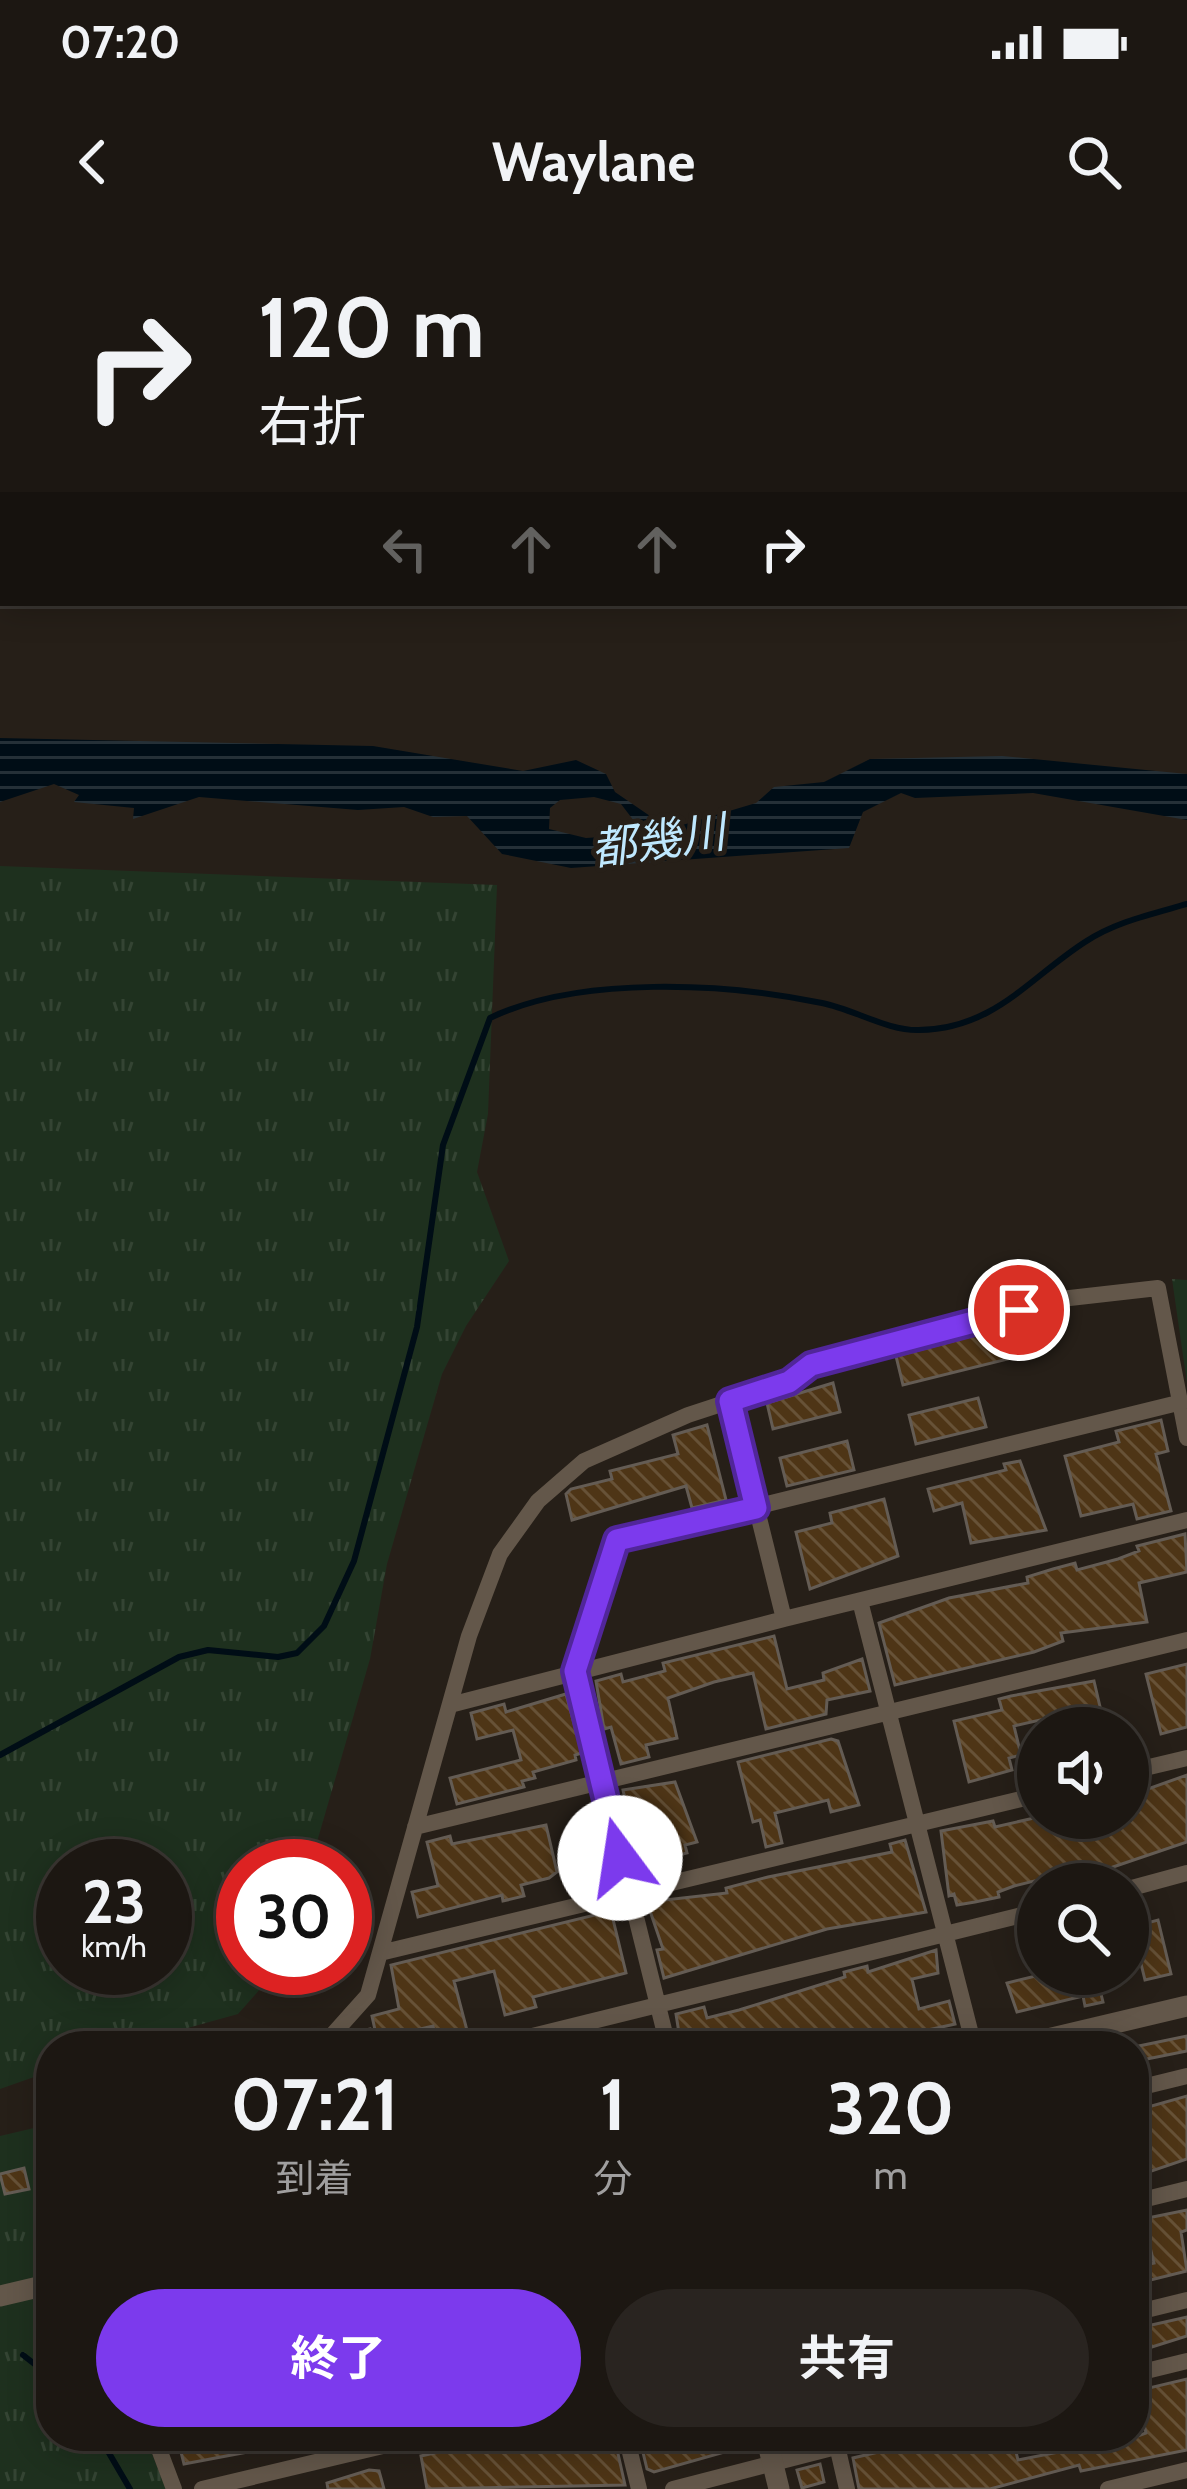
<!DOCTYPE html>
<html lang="ja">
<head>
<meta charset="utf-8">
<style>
	body { margin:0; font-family:Cabin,"Noto Sans JP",sans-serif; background:#292420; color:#f1f3f6; height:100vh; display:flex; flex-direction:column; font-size:45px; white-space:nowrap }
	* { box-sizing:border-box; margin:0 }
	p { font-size:39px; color:#a09f9f }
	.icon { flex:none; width:66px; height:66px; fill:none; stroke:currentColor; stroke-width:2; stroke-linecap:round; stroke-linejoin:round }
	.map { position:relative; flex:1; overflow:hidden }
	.drawer { position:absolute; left:36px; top:1791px; width:1113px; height:420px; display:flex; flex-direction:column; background:#1c1712; border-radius:48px; box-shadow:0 6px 30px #0003,0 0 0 3px #3a3632 }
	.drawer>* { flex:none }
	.guide { position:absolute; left:0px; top:0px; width:1188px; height:366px; box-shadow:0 6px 30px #0003,0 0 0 3px #3a3632; background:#1c1712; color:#f1f3f6; overflow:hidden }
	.controls { position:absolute; left:1017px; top:1467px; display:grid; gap:24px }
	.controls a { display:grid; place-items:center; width:132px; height:132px; border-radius:50%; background:#1c1712; box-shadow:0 6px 30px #0003,0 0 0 3px #3a3632; font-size:60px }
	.speed { position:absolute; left:36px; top:1599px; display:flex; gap:24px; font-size:60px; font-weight:700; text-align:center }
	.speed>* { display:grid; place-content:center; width:156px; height:156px; border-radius:50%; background:#1c1712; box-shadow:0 6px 30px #0003,0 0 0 3px #3a3632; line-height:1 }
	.speed small { font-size:30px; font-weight:400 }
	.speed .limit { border:18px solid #d22; background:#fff; color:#111 }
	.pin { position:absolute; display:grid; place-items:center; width:102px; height:102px; color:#fff; margin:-51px; border:6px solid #fff; border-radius:50%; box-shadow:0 3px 12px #0007 }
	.me { position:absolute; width:132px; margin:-66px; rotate:346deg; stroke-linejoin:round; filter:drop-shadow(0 0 9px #0008) }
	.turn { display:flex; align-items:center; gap:42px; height:252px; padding:0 60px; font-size:54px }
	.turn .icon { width:156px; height:156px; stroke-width:2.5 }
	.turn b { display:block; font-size:84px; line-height:102px }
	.lanes { display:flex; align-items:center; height:114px; padding:0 60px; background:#0003; justify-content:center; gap:60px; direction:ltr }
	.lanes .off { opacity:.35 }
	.eta { display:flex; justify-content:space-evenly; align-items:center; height:204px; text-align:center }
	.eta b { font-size:72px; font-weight:700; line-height:84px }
	.action { display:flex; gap:24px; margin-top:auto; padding:24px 60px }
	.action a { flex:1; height:138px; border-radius:72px; background:#7c3aed; color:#fff; font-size:48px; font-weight:700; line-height:138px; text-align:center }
	.action a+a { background:#292420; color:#f1f3f6 }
	.status { display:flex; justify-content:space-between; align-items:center; height:84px; padding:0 60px; background:#1c1712; direction:ltr }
	.status svg { height:33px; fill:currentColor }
	header { display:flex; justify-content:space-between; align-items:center; height:156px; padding:0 60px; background:#1c1712; font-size:54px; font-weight:700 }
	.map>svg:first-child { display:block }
	.park { fill:url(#park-tufts); fill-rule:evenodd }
	.water { fill:url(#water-rules); fill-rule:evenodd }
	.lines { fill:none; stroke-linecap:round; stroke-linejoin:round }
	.stream { stroke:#000d16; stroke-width:6 }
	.building { fill:url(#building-back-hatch); stroke:#645c54; stroke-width:3 }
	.minor { stroke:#63574a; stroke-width:16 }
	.tertiary { stroke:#63574a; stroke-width:21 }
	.trunk { stroke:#b2997a; stroke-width:30 }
	.route-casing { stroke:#51269a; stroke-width:30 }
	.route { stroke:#7c3aed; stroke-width:21 }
	.labels { text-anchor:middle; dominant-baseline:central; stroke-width:10; stroke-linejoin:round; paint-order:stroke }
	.water-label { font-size:45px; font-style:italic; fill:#bfe8fe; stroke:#261f18 }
</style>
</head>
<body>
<div class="status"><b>07:20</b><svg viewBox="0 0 49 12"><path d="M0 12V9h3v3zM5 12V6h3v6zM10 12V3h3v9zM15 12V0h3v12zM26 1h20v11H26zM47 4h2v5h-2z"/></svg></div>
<header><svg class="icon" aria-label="back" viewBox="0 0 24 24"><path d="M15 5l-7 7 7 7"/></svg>Waylane<svg class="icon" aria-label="search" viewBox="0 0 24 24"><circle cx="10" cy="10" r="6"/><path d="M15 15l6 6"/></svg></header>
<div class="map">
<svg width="1187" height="2249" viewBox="0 0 1187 2249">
	<defs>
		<pattern id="park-tufts" width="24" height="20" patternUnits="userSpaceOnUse" patternTransform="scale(3)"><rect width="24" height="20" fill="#1e301e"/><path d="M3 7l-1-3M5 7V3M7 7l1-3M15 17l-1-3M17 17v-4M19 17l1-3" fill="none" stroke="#344433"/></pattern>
		<pattern id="water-rules" width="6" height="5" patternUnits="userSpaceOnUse" patternTransform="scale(3)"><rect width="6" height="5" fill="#000d16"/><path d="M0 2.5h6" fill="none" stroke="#253037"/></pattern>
		<pattern id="building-back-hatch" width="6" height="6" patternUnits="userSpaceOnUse" patternTransform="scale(3)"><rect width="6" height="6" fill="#4e3516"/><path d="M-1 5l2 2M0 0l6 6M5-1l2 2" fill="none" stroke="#675237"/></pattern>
	</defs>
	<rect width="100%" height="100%" fill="#261f18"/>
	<path class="park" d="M0 626 497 645 488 874 477 932 509 1021 466 1086 442 1134 387 1324 370 1419 310 1626H243V1728L276 1731 238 1774 123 1806H51V1831L0 1849ZM63 1626H165V1728H63Z
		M1172 1039 1187 1040V1143Z
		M51 1884V1910L33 1916 51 2001V2196H145L166 2249H0V1896Z"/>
	<path class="water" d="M0 498 373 506 523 531 576 520 606 534 615 552 669 589 756 563 774 547 824 542 870 519 1002 516 1187 534V580L1033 553 915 558 901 553 863 572 849 608 571 628 502 614 467 576 433 577 404 567 358 570 199 557 133 579 134 568 74 562 79 555 54 544 0 562ZM594 557 621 564 644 594 586 598 549 589 550 568 560 560Z"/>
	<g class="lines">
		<path class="stream" d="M0 1515 179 1417 208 1410 278 1417 297 1413 324 1386 354 1321 417 1087 443 905 490 778C580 735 726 743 822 763 853 769 888 791 919 790 994 789 1029 738 1085 702 1115 682 1152 674 1187 664
			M23 2115 51 2137
			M99 2196 130 2249"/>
	</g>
	<path class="building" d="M1005 1087 1012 1118 903 1145 896 1116Z
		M833 1143 840 1172 773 1189 767 1163Z
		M978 1158 986 1187 916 1204 909 1175Z
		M1161 1180 1168 1211 1156 1214 1171 1271 1137 1279 1133 1264 1081 1276 1065 1216 1119 1202 1116 1191Z
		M707 1185 726 1260 692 1268 686 1246 572 1280 566 1254 571 1249 612 1239 610 1231 678 1214 673 1195Z
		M847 1201 854 1230 787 1246 780 1218Z
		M1020 1221 1046 1290 971 1303 962 1263 934 1271 928 1249 1006 1230 1004 1224Z
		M884 1259 898 1316 810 1349 796 1292 832 1283 830 1273Z
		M1185 1294 1187 1332 1139 1343 1147 1382 1061 1393 1063 1401 1034 1412 895 1445 879 1383 949 1358 1028 1343 1027 1337 1053 1329 1075 1323 1077 1330 1118 1319 1139 1311 1137 1306Z
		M774 1396 787 1449 824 1440 823 1433 862 1419 870 1451 827 1460 826 1474 766 1489 753 1433 714 1442 668 1458 677 1498 646 1505 649 1517 621 1524 611 1487 604 1489 596 1441 621 1434 623 1442 665 1431 663 1423Z
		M1187 1424V1487L1161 1494 1146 1434Z
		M1094 1441 1101 1471 1064 1482 1062 1475 1014 1486 1021 1515 1009 1518 1012 1530 969 1542 954 1481 1002 1470 999 1459 1011 1456Z
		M566 1454 582 1513 575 1515 576 1520 533 1532 535 1538 522 1541 524 1547 457 1564 450 1538 521 1520 513 1490 477 1499 471 1473 504 1464 506 1472Z
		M831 1499 838 1501 859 1565 831 1572 828 1560 775 1573 782 1603 766 1607 760 1580 753 1582 738 1522Z
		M1187 1535V1602L1110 1628 1093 1633 1091 1627 1014 1646 998 1652 999 1657 975 1662 957 1665 954 1654 949 1656 941 1591 993 1581 995 1587 1034 1578H1128V1556Z
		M675 1542 697 1602 685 1605 687 1613 667 1618 670 1630 642 1637 623 1550Z
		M546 1585 557 1632 549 1638 521 1645 524 1656 503 1661 502 1655 418 1677 412 1652 438 1646 427 1602 450 1596 452 1604Z
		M905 1600 926 1672 827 1689 664 1738 657 1710 663 1709 647 1662 727 1653 726 1648 768 1637 892 1612 890 1604Z
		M611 1671 626 1733 533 1757 536 1767 505 1775 494 1731 454 1741 469 1798 438 1806 433 1786 377 1799 372 1776 399 1769 391 1725Z
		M1158 1680 1171 1734 1145 1740 1132 1687Z
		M936 1710 938 1733 912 1739 919 1769 949 1761 955 1784 887 1799 889 1806H681L676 1774 704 1767 707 1778 739 1770 845 1737 844 1732 867 1726 868 1732Z
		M1044 1734H1096L1103 1762 1085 1766 1083 1756 1017 1772 1007 1743Z
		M370 1789 374 1806H352L351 1793Z
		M1187 1796V1811L1142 1820 1139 1806Z
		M1187 1856V1919L1134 1937V1871Z
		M24 1928 29 1949 5 1954 0 1934Z
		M1187 1970V1990L1181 1992 1187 2031 1134 2044V2027L1154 2023 1143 1979Z
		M1187 2077V2096L1139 2111 1134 2089Z
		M1187 2139V2210L1081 2231 1079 2225 990 2249H859L853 2218 947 2196H1012L1018 2220 1135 2197 1146 2193 1136 2151Z
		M224 2196H254L258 2210 184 2224 179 2204Z
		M530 2196H614L625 2245 427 2249 421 2216 470 2205 472 2212Z
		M639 2196H751L753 2204 654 2232 647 2229Z
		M820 2224 824 2242 802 2248 797 2230Z
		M369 2230 379 2231 384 2249H328L327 2243Z"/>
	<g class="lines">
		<path class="minor" d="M860 1361 974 1806
			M784 1379 1187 1280
			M450 1465 784 1379 730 1161
			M1128 1532 1187 1518
			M415 1587 1187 1400
			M1128 1649 1187 1633
			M380 1713 1038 1555
			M337 1806 334 1793 368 1755 469 1396 500 1314 538 1261 584 1221 688 1175 789 1142 811 1125 1061 1059 1158 1048 1187 1198
			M492 1806 1038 1671
			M668 1806 575 1431 617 1301 1182 1162
			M1134 1849 1187 1836
			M51 1921 44 1923 51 1951
			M1134 1962 1187 1949
			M1134 2073 1187 2060
			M1134 2134 1187 2121
			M154 2196 174 2249
			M626 2196 639 2249
			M835 2197 847 2249
			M202 2249 425 2196
			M673 2249 879 2196
			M1108 2249 1187 2230"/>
		<path class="tertiary" d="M1018 1806 1187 1766
			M0 2056 51 2044
			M766 2196 779 2249"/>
		<path class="trunk" d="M1143 0 1144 3
			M1169 0 1170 3
			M1185 94 1187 106
			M1185 246 1187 258"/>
	</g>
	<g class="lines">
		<g class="route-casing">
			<path id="route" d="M620 1618 575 1431 617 1300 756 1268 730 1161 789 1142 811 1125 1019 1070"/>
		</g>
		<use href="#route" class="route"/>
	</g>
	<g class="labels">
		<g class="water-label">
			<text transform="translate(658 600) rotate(-8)">都幾川</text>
		</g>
	</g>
</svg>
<div class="controls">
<a><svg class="icon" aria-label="sound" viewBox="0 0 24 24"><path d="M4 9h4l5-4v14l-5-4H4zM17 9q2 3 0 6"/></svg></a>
<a><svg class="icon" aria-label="search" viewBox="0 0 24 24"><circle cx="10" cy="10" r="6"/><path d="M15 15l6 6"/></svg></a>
</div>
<div class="speed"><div>23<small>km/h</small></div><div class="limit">30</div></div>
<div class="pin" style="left:1019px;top:1070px;background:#d93025"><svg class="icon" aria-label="arrive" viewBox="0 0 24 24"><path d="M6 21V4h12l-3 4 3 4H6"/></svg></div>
<svg class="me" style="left:620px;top:1618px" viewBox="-20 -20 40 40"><circle r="19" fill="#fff"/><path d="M0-13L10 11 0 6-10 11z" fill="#7c3aed"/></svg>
<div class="guide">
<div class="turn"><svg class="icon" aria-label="right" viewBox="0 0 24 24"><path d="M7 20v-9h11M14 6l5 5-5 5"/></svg><div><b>120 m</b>右折</div></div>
<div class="lanes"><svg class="icon off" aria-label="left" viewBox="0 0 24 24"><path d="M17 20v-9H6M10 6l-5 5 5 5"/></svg><svg class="icon off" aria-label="ahead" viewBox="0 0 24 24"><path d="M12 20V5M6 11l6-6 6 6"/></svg><svg class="icon off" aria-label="ahead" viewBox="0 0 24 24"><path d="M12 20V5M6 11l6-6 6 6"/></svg><svg class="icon" aria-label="right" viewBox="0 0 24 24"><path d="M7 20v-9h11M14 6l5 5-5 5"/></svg></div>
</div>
<section class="drawer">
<div class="eta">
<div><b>07:21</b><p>到着</p></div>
<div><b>1</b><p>分</p></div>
<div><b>320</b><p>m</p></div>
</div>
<div class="action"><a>終了</a><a>共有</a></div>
</section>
</div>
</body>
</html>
